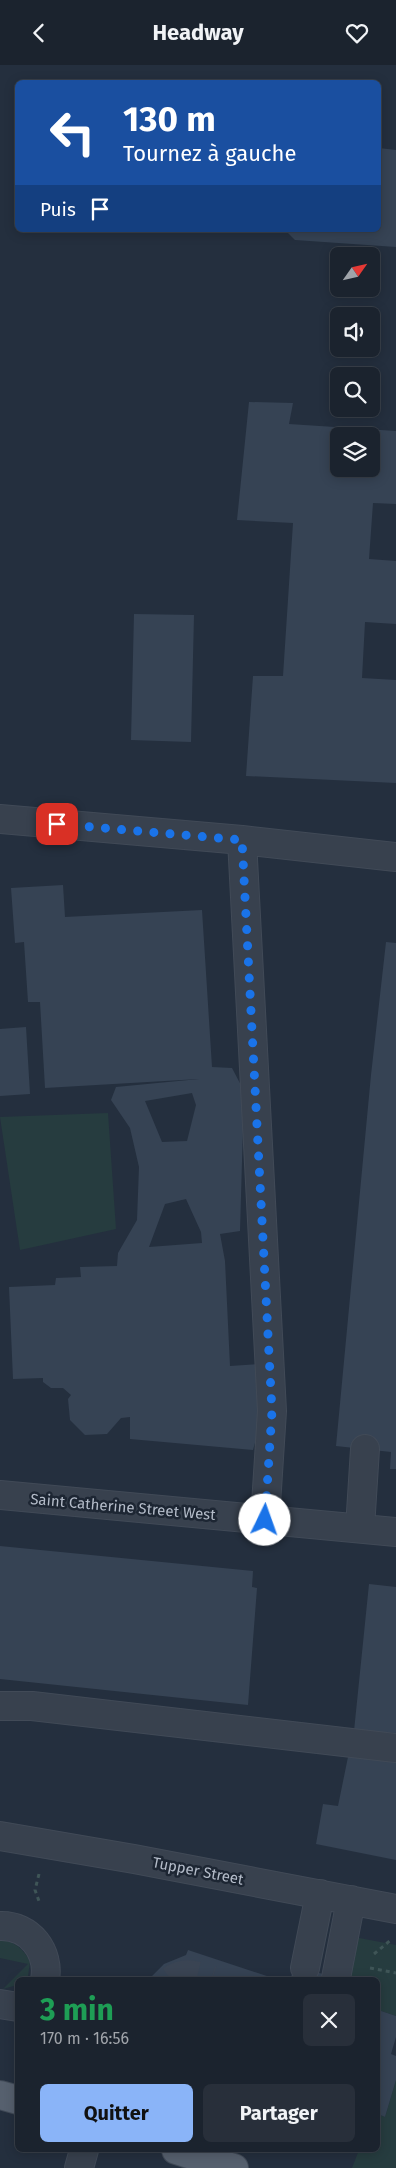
<!DOCTYPE html>
<html lang="fr">
<head>
<meta charset="utf-8">
<style>
	body { margin:0; font-family:"Fira Sans",sans-serif; background:#282f3a; color:#f1f3f6; height:100vh; display:flex; flex-direction:column; font-size:19px; white-space:nowrap }
	* { box-sizing:border-box; margin:0 }
	p { font-size:16px; color:#a0a4aa }
	.icon { flex:none; width:28px; height:28px; fill:none; stroke:currentColor; stroke-width:2; stroke-linecap:round; stroke-linejoin:round }
	.map { position:relative; flex:1; overflow:hidden }
	.sheet { position:absolute; left:15px; top:1912px; width:365px; height:175px; display:flex; flex-direction:column; background:#1b232e; border-radius:8px; box-shadow:0 2px 12px #0003,0 0 0 1px #39404a }
	.sheet>* { flex:none }
	.top-card { position:absolute; left:15px; top:15px; width:366px; height:152px; border-radius:8px; box-shadow:0 2px 12px #0003,0 0 0 1px #39404a; background:#1a4fa0; color:#fff; overflow:hidden }
	.needle { width:32px; rotate:56deg }
	.tools { position:absolute; left:330px; top:182px; display:grid; gap:10px }
	.tools a { display:grid; place-items:center; width:50px; height:50px; border-radius:8px; background:#1b232e; box-shadow:0 2px 12px #0003,0 0 0 1px #39404a; font-size:25px }
	.pin { position:absolute; display:grid; place-items:center; width:42px; height:42px; color:#fff; margin:-21px; border-radius:10px; box-shadow:0 2px 8px #0006 }
	.me { position:absolute; width:55px; margin:-28px; rotate:3deg; stroke-linejoin:round; filter:drop-shadow(0 0 4px #0008) }
	.turn { display:flex; align-items:center; gap:18px; height:105px; padding:0 25px; font-size:22px }
	.turn .icon { width:65px; height:65px; stroke-width:2.5 }
	.turn b { display:block; font-size:35px; line-height:42px }
	.then { display:flex; align-items:center; height:48px; padding:0 25px; background:#0003; gap:10px; font-size:19px }
	.round { display:grid; place-items:center; flex:none; width:52px; height:52px; border-radius:8px; background:#282f3a }
	.headline { display:flex; align-items:center; justify-content:space-between; height:85px; padding:0 25px }
	h1 { font-size:30px; font-weight:700; line-height:38px; color:#1e9e55 }
	.primary-button { display:flex; gap:10px; margin-top:auto; padding:10px 25px }
	.primary-button a { flex:1; height:58px; border-radius:8px; background:#8ab4f8; color:#111; font-size:20px; font-weight:700; line-height:58px; text-align:center }
	.primary-button a+a { background:#282f3a; color:#f1f3f6 }
	header { display:flex; justify-content:space-between; align-items:center; height:65px; padding:0 25px; background:#1b232e; font-size:22px; font-weight:700 }
	.map>svg:first-child { display:block }
	.green { fill:#263c3f }
	.building { fill:#364354; fill-rule:evenodd }
	.lines { fill:none; stroke-linecap:round; stroke-linejoin:round }
	.minor-tunnel { stroke:#3a4453; stroke-width:28; stroke-dasharray:28 14; stroke-linecap:butt }
	.minor-casing { stroke:#414a57; stroke-width:30 }
	.major-casing { stroke:#414a57; stroke-width:30 }
	.path { stroke:#3f5557; stroke-width:3; stroke-dasharray:4 4; stroke-linecap:butt }
	.minor { stroke:#38414e; stroke-width:28 }
	.major { stroke:#56606e; stroke-width:28 }
	.route { stroke:#1a73e8; stroke-width:9; stroke-dasharray:0 16.2 }
	.labels { text-anchor:middle; dominant-baseline:central; stroke-width:5; stroke-linejoin:round; paint-order:stroke }
	.street-label { font-size:15px; fill:#b4bcc9; stroke:#1d2633 }
</style>
</head>
<body>
<header><svg class="icon" aria-label="back" viewBox="0 0 24 24"><path d="M15 5l-7 7 7 7"/></svg>Headway<svg class="icon" aria-label="heart" viewBox="0 0 24 24"><path d="M12 20l-8-8c-3-5 5-10 8-4 3-6 11-1 8 4z"/></svg></header>
<div class="map">
<svg width="396" height="2103" viewBox="0 0 396 2103">
	<rect width="100%" height="100%" fill="#242f3e"/>
	<path class="green" d="M108 1048 116 1164 20 1185 0 1052Z
		M354 1872 396 1880V1951L378 1945V1915H346Z
		M0 1875C14 1876 24 1884 30 1897L28 1911 24 1915H18L17 1920 3 1924 28 1899 0 1893Z
		M396 2015V2103H352L359 2085H378V2049L385 2052Z"/>
	<path class="building" d="M379 83 396 85V182L295 175 285 165H379Z
		M249 337 293 338 289 359 396 366V439L373 438 369 494 396 496V559L365 557 362 613 396 615V718L246 711 253 611H283L293 458 237 455ZM339 371H371V404H339Z
		M134 549 194 550 191 677 131 675Z
		M63 820 65 852 202 845 212 1002 232 1003 244 1026 240 1166 220 1169 225 1196 230 1301 260 1299 263 1349 253 1385 130 1374V1352L121 1353 107 1369 85 1370 70 1355 68 1334 71 1330 63 1323H51L43 1317V1313L13 1314 9 1222 55 1220 56 1213 81 1212 80 1202 117 1201 118 1188 137 1155 139 1102 130 1063 111 1035 116 1022 199 1014 45 1023 40 937H28L24 877 15 878 11 823ZM192 1028 196 1040 187 1076 162 1077 145 1036ZM186 1134 201 1167 202 1178 149 1182 165 1139Z
		M386 877 396 878V1404H390L391 1387 336 1381 371 1010Z
		M26 962 30 1029 0 1031V964Z
		M0 1481 253 1506 252 1522 257 1523 248 1640 0 1614Z
		M369 1519 396 1522V1668L354 1666Z
		M348 1692 396 1697V1795L316 1779 323 1739 338 1741Z
		M188 1885 279 1915H139L140 1911 149 1914 164 1899 186 1890Z
		M295 1900 341 1915H290Z
		M378 1945 396 1951V1972L391 1989 396 1991V2015L385 2052 378 2049Z"/>
	<g class="lines">
		<path class="minor-tunnel" d="M171 1915C185 1905 196 1910 212 1915"/>
		<g class="minor-casing">
			<path id="minor" d="M0 754 242 775 396 792
				M242 775 272 1346 265 1455
				M0 1430 396 1467
				M360 1463 365 1384
				M0 1641H32L396 1683
				M0 1771 134 1794 396 1844
				M0 1861C30 1860 50 1887 45 1915
				M305 1903 320 1829
				M336 1913 351 1835
				M0 1939 18 1942
				M79 2103 84 2085"/>
		</g>
		<g class="major-casing">
			<path id="major" d="M0 2030 18 2035
				M176 2085 234 2103"/>
		</g>
		<path class="path" d="M39 1809 35 1825 40 1839
			M374 1889 392 1874
			M370 1903 396 1908"/>
		<use href="#minor" class="minor"/>
		<use href="#major" class="major"/>
	</g>
	<g class="lines">
		<path class="route" d="M57 759 242 775 272 1346 265 1455"/>
	</g>
	<g class="labels">
		<g class="street-label">
			<text transform="translate(123 1442) rotate(5)">Saint Catherine Street West</text>
			<text transform="translate(198 1806) rotate(11)">Tupper Street</text>
		</g>
	</g>
</svg>
<div class="tools">
<a><svg class="needle" viewBox="-14 -14 28 28"><path d="M0-13l5 13h-10z" fill="#e53935"/><path d="M0 13l5-13h-10z" fill="#a0a4aa"/></svg></a>
<a><svg class="icon" aria-label="sound" viewBox="0 0 24 24"><path d="M4 9h4l5-4v14l-5-4H4zM17 9q2 3 0 6"/></svg></a>
<a><svg class="icon" aria-label="search" viewBox="0 0 24 24"><circle cx="10" cy="10" r="6"/><path d="M15 15l6 6"/></svg></a>
<a><svg class="icon" aria-label="layers" viewBox="0 0 24 24"><path d="M12 4l9 5-9 5-9-5zM3 14l9 5 9-5"/></svg></a>
</div>
<div class="pin" style="left:57px;top:759px;background:#d93025"><svg class="icon" aria-label="arrive" viewBox="0 0 24 24"><path d="M6 21V4h12l-3 4 3 4H6"/></svg></div>
<svg class="me" style="left:265px;top:1455px" viewBox="-20 -20 40 40"><circle r="19" fill="#fff"/><path d="M0-13L10 11 0 6-10 11z" fill="#1a73e8"/></svg>
<div class="top-card">
<div class="turn"><svg class="icon" aria-label="left" viewBox="0 0 24 24"><path d="M17 20v-9H6M10 6l-5 5 5 5"/></svg><div><b>130 m</b>Tournez à gauche</div></div>
<div class="then">Puis<svg class="icon" aria-label="arrive" viewBox="0 0 24 24"><path d="M6 21V4h12l-3 4 3 4H6"/></svg></div>
</div>
<section class="sheet">
<div class="headline"><div><h1>3 min</h1><p>170 m · 16:56</p></div><a class="round"><svg class="icon" aria-label="close" viewBox="0 0 24 24"><path d="M6 6l12 12M18 6L6 18"/></svg></a></div>
<div class="primary-button"><a>Quitter</a><a>Partager</a></div>
</section>
</div>
</body>
</html>
